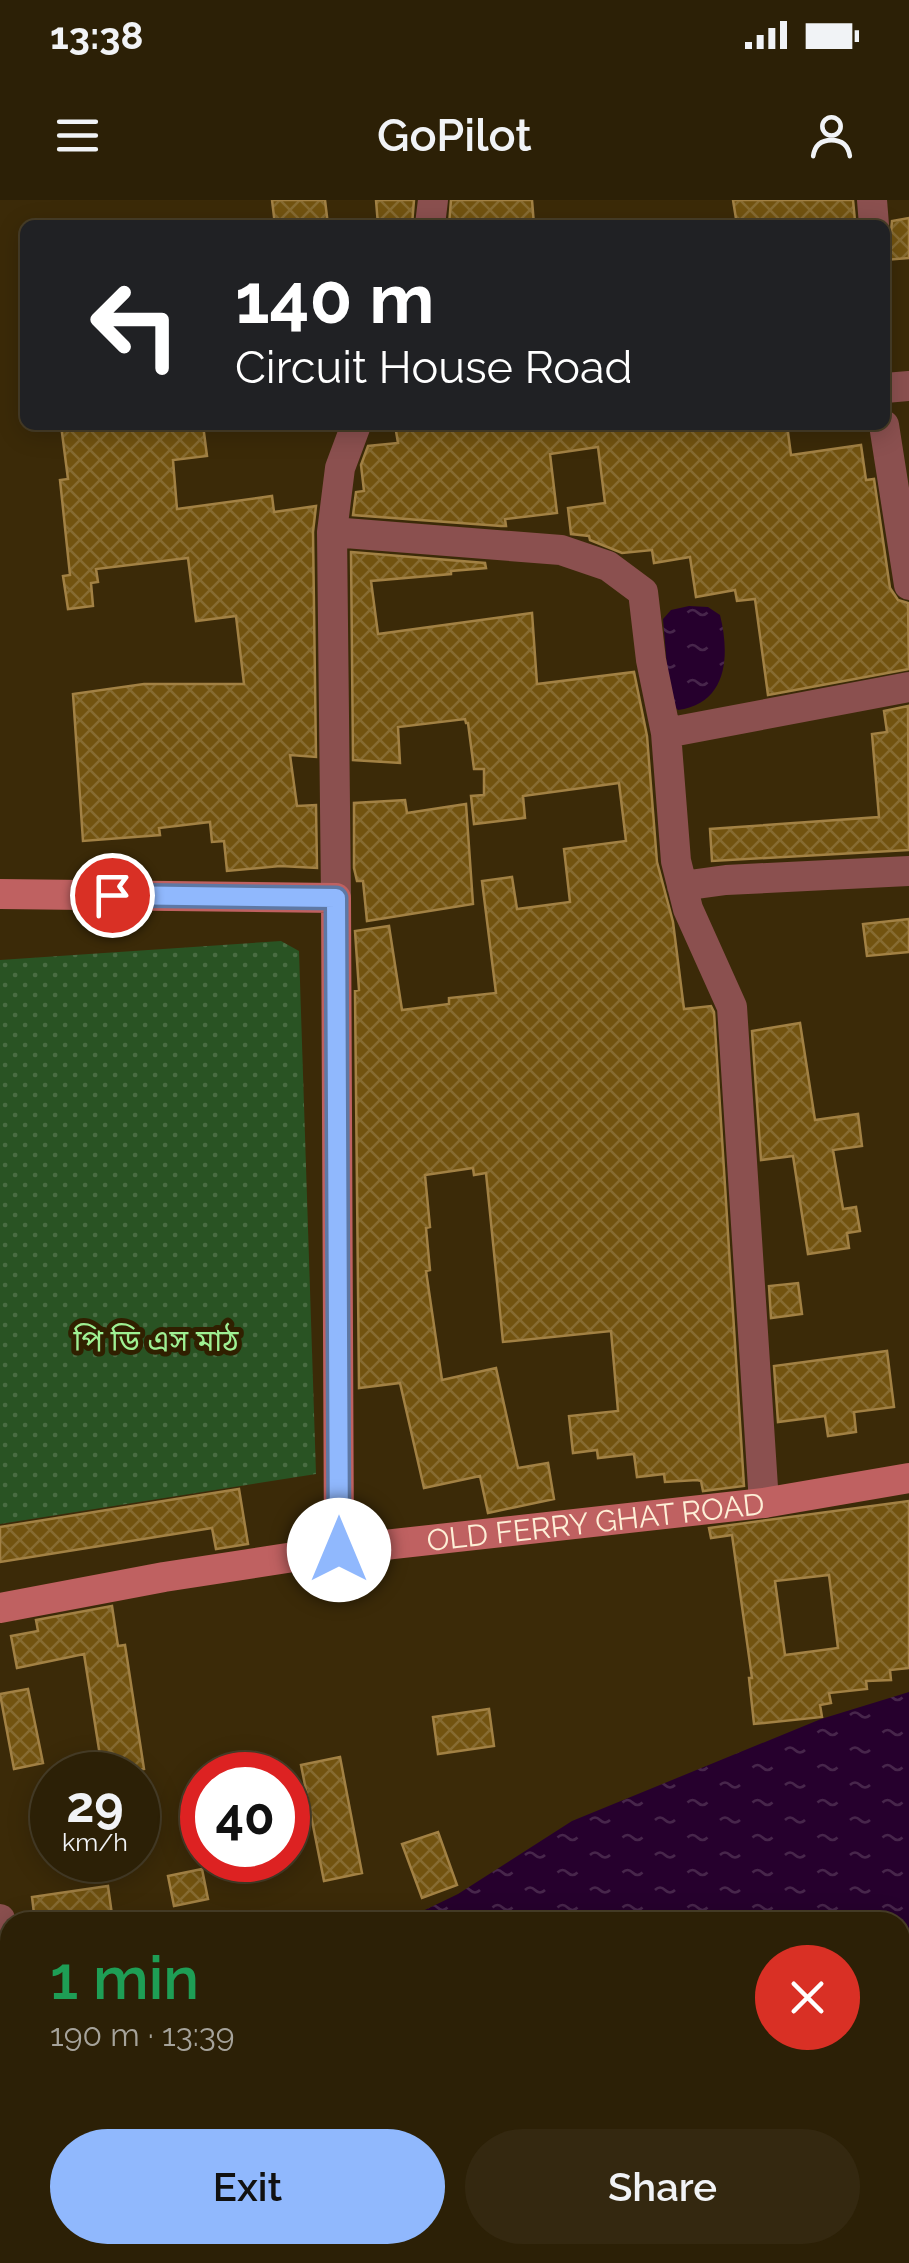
<!DOCTYPE html>
<html lang="en">
<head>
<meta charset="utf-8">
<style>
	body { margin:0; font-family:Raleway,"Noto Sans Bengali",sans-serif; background:#342810; color:#f1f3f6; height:100vh; display:flex; flex-direction:column; font-size:38px; white-space:nowrap }
	* { box-sizing:border-box; margin:0 }
	p { font-size:32px; color:#a6a39b }
	.icon { flex:none; width:55px; height:55px; fill:none; stroke:currentColor; stroke-width:2; stroke-linecap:round; stroke-linejoin:round }
	.map { position:relative; flex:1; overflow:hidden }
	.panel { position:absolute; left:0px; top:1712px; width:910px; height:352px; display:flex; flex-direction:column; background:#2c2006; border-radius:30px 30px 0 0; box-shadow:0 5px 25px #0003,0 0 0 2px #483e28 }
	.panel>* { flex:none }
	.top-card { position:absolute; left:20px; top:20px; width:870px; height:210px; border-radius:15px; box-shadow:0 5px 25px #0003,0 0 0 2px #483e28; background:#202124; color:#fff; overflow:hidden }
	.speed { position:absolute; left:30px; top:1552px; display:flex; gap:20px; font-size:50px; font-weight:700; text-align:center }
	.speed>* { display:grid; place-content:center; width:130px; height:130px; border-radius:50%; background:#2c2006; box-shadow:0 5px 25px #0003,0 0 0 2px #483e28; line-height:1 }
	.speed small { font-size:25px; font-weight:400 }
	.speed .limit { border:15px solid #d22; background:#fff; color:#111 }
	.pin { position:absolute; display:grid; place-items:center; width:85px; height:85px; color:#fff; margin:-42px; border:5px solid #fff; border-radius:50%; box-shadow:0 2px 10px #0007 }
	.me { position:absolute; width:110px; margin:-55px; rotate:0deg; stroke-linejoin:round; filter:drop-shadow(0 0 8px #0008) }
	.turn { display:flex; align-items:center; gap:35px; height:210px; padding:0 50px; font-size:45px }
	.turn .icon { width:130px; height:130px; stroke-width:2.5 }
	.turn b { display:block; font-size:70px; line-height:85px }
	.round { display:grid; place-items:center; flex:none; width:105px; height:105px; border-radius:52px; background:#342810 }
	.head { display:flex; align-items:center; justify-content:space-between; height:170px; padding:0 50px }
	h1 { font-size:60px; font-weight:600; line-height:75px; color:#1e9e55 }
	.cta { display:flex; gap:20px; margin-top:auto; padding:20px 50px }
	.cta a { flex:1; height:115px; border-radius:60px; background:#90b8fd; color:#111; font-size:40px; font-weight:600; line-height:115px; text-align:center }
	.cta a+a { background:#342810; color:#f1f3f6 }
	.status { display:flex; justify-content:space-between; align-items:center; height:70px; padding:0 50px; background:#2c2006; direction:ltr }
	.status svg { height:28px; fill:currentColor }
	header { display:flex; justify-content:space-between; align-items:center; height:130px; padding:0 50px; background:#2c2006; font-size:45px; font-weight:600 }
	.map>svg:first-child { display:block }
	.park { fill:url(#park-dots) }
	.water { fill:url(#water-ripples) }
	.building { fill:url(#building-cross-hatch); stroke:#a28144; stroke-width:2.5; fill-rule:evenodd }
	.lines { fill:none; stroke-linecap:round; stroke-linejoin:round }
	.street { stroke:#8b504f; stroke-width:30 }
	.secondary { stroke:#bf6161; stroke-width:30 }
	.route-casing { stroke:#5e78a4; stroke-width:25 }
	.route { stroke:#90b8fd; stroke-width:18 }
	.labels { text-anchor:middle; dominant-baseline:central; stroke-width:10; stroke-linejoin:round; paint-order:stroke }
	.park-label { font-size:30px; fill:#9ff193; stroke:#302000 }
	.street-label { font-size:30px; fill:#feefd7; stroke:#302000 }
</style>
</head>
<body>
<div class="status"><b>13:38</b><svg viewBox="0 0 49 12"><path d="M0 12V9h3v3zM5 12V6h3v6zM10 12V3h3v9zM15 12V0h3v12zM26 1h20v11H26zM47 4h2v5h-2z"/></svg></div>
<header><svg class="icon" aria-label="menu" viewBox="0 0 24 24"><path d="M4 6h16M4 12h16M4 18h16"/></svg>GoPilot<svg class="icon" aria-label="person" viewBox="0 0 24 24"><circle cx="12" cy="8" r="4"/><path d="M4 21q1-7 8-7t8 7"/></svg></header>
<div class="map">
<svg width="909" height="2063" viewBox="0 0 909 2063">
	<defs>
		<pattern id="park-dots" width="8" height="8" patternUnits="userSpaceOnUse" patternTransform="scale(2.5)"><rect width="8" height="8" fill="#295323"/><path d="M2 2h.1M6 6h.1" fill="none" stroke="#496c42" stroke-width="1.8" stroke-linecap="round"/></pattern>
		<pattern id="water-ripples" width="26" height="14" patternUnits="userSpaceOnUse" patternTransform="scale(2.5)"><rect width="26" height="14" fill="#26002d"/><path d="M2 4q2-2 4 0t4 0M15 11q2-2 4 0t4 0" fill="none" stroke="#47264b"/></pattern>
		<pattern id="building-cross-hatch" width="8" height="8" patternUnits="userSpaceOnUse" patternTransform="scale(2.5)"><rect width="8" height="8" fill="#725310"/><path d="M0 0l8 8M0 8l8-8" fill="none" stroke="#876c32"/></pattern>
	</defs>
	<rect width="100%" height="100%" fill="#3b2a08"/>
	<path class="park" d="M281 741 299 751 316 1274 0 1324V760Z"/>
	<path class="water" d="M689 406 708 407 720 415C730 455 728 503 678 510L670 503 663 419 671 410Z
		M909 1492V2063H0V1892L10 1888V2055H900V1722H400L458 1694 572 1621 821 1519Z"/>
	<path class="building" d="M272 0H325L328 25H275Z
		M376 0H414L412 25H378Z
		M451 0H532L534 25H449Z
		M733 0H853L855 21 828 25H737Z
		M909 18V58L885 60V40L891 32 892 21Z
		M61 225H203L207 256 173 260 177 309 272 296 274 312 316 306 313 332 316 557 290 555 297 606 316 605 317 668 280 666 227 671 224 641 212 642 210 622 159 628 160 635 83 641 73 494 144 484H244L236 416 196 421 188 358 96 369 98 382 91 383 93 406 68 409 63 376 70 375 60 280 68 279Z
		M395 225H746L747 230 787 225 791 255 861 245 866 280 874 279 890 388 898 400 908 403 909 469 768 495 755 399 737 401 735 390 696 397 690 357 654 363 652 350 622 353 590 340 589 336 571 334 568 308 605 303 598 247 550 254 557 313 505 319 506 326H501L353 315 356 292 364 291 361 265 368 246 398 243Z
		M351 352 485 363 486 368 451 371V374L371 381 378 434 532 413 537 484 634 472 647 536 657 662 673 722 684 809 711 806 714 812 744 1286 703 1291 701 1281 697 1280 665 1282 664 1274 637 1277 634 1254 598 1258 597 1250 573 1253 569 1216 618 1211 611 1131 503 1142 486 973 474 975 473 968 425 975 430 1027 426 1028 430 1070 426 1071 442 1180 496 1168 518 1268 548 1263 554 1299 488 1313 480 1276 424 1288 400 1183 359 1188 355 791 359 790 355 731 389 726 402 810 449 804V798L496 793 482 681 512 677 517 709 570 702 564 649 626 641 619 583 523 596 525 618 474 624 471 596 484 595V569H474L468 523H466L465 519 398 527 400 563 353 560Z
		M908 506 909 650 712 661 710 629 879 617 872 534 887 532 884 511Z
		M405 600 407 613 466 604 473 704 367 721 363 681H357L354 668V603Z
		M909 719V752L867 756 863 724Z
		M800 823 815 920 858 914 862 946 833 950 843 1009 856 1007 860 1031 847 1033 849 1048 808 1054 793 956 761 960 752 831Z
		M798 1083 802 1114 771 1118 769 1086Z
		M887 1151 894 1207 854 1212 856 1232 828 1236 825 1216 778 1222 774 1166Z
		M239 1289 248 1344 216 1349 212 1328 0 1362V1327Z
		M909 1301V1468L890 1470 891 1480 866 1481 867 1489 829 1493 831 1503 820 1505 822 1517 754 1524 749 1478H752L732 1335 711 1338 709 1328ZM829 1375 838 1448 785 1455 775 1381Z
		M112 1406 118 1446 125 1445 144 1569 103 1575 84 1454 17 1468 11 1436 38 1431 36 1420Z
		M28 1489 43 1563 14 1569 0 1494Z
		M489 1509 494 1546 438 1554 433 1517Z
		M340 1557 362 1673 324 1681 301 1565Z
		M438 1632 457 1685 422 1698 402 1644Z
		M202 1669 208 1699 174 1706 168 1676Z
		M108 1686 113 1722H35L32 1697Z"/>
	<g class="lines">
		<path class="street" d="M872 0 874 25
			M430 25 433 0
			M885 188 909 186
			M356 225 340 268 332 332 561 350 608 366 643 392 651 460 666 533 676 661 688 709 732 807 764 1303
			M884 225 909 385
			M332 332 336 698
			M666 533 909 487
			M682 686 726 680 909 671
			M0 1719 10 1770"/>
		<g class="secondary">
			<path d="M0 694 336 698 339 1350"/>
			<path id="s1" d="M0 1408 164 1377 339 1350 764 1303 909 1278"/>
		</g>
	</g>
	<g class="lines">
		<g class="route-casing">
			<path id="route" d="M112 695 336 698 339 1350"/>
		</g>
		<use href="#route" class="route"/>
	</g>
	<g class="labels">
		<g class="park-label">
			<text x="156" y="1140">পি ডি এস মাঠ</text>
		</g>
		<g class="street-label">
			<text stroke="none"><textPath href="#s1" startOffset="602">OLD FERRY GHAT ROAD</textPath></text>
		</g>
	</g>
</svg>
<div class="speed"><div>29<small>km/h</small></div><div class="limit">40</div></div>
<div class="pin" style="left:112px;top:695px;background:#d93025"><svg class="icon" aria-label="arrive" viewBox="0 0 24 24"><path d="M6 21V4h12l-3 4 3 4H6"/></svg></div>
<svg class="me" style="left:339px;top:1350px" viewBox="-20 -20 40 40"><circle r="19" fill="#fff"/><path d="M0-13L10 11 0 6-10 11z" fill="#90b8fd"/></svg>
<div class="top-card">
<div class="turn"><svg class="icon" aria-label="left" viewBox="0 0 24 24"><path d="M17 20v-9H6M10 6l-5 5 5 5"/></svg><div><b>140 m</b>Circuit House Road</div></div>
</div>
<section class="panel">
<div class="head"><div><h1>1 min</h1><p>190 m · 13:39</p></div><a class="round" style="background:#d93025;color:#fff"><svg class="icon" aria-label="close" viewBox="0 0 24 24"><path d="M6 6l12 12M18 6L6 18"/></svg></a></div>
<div class="cta"><a>Exit</a><a>Share</a></div>
</section>
</div>
</body>
</html>
